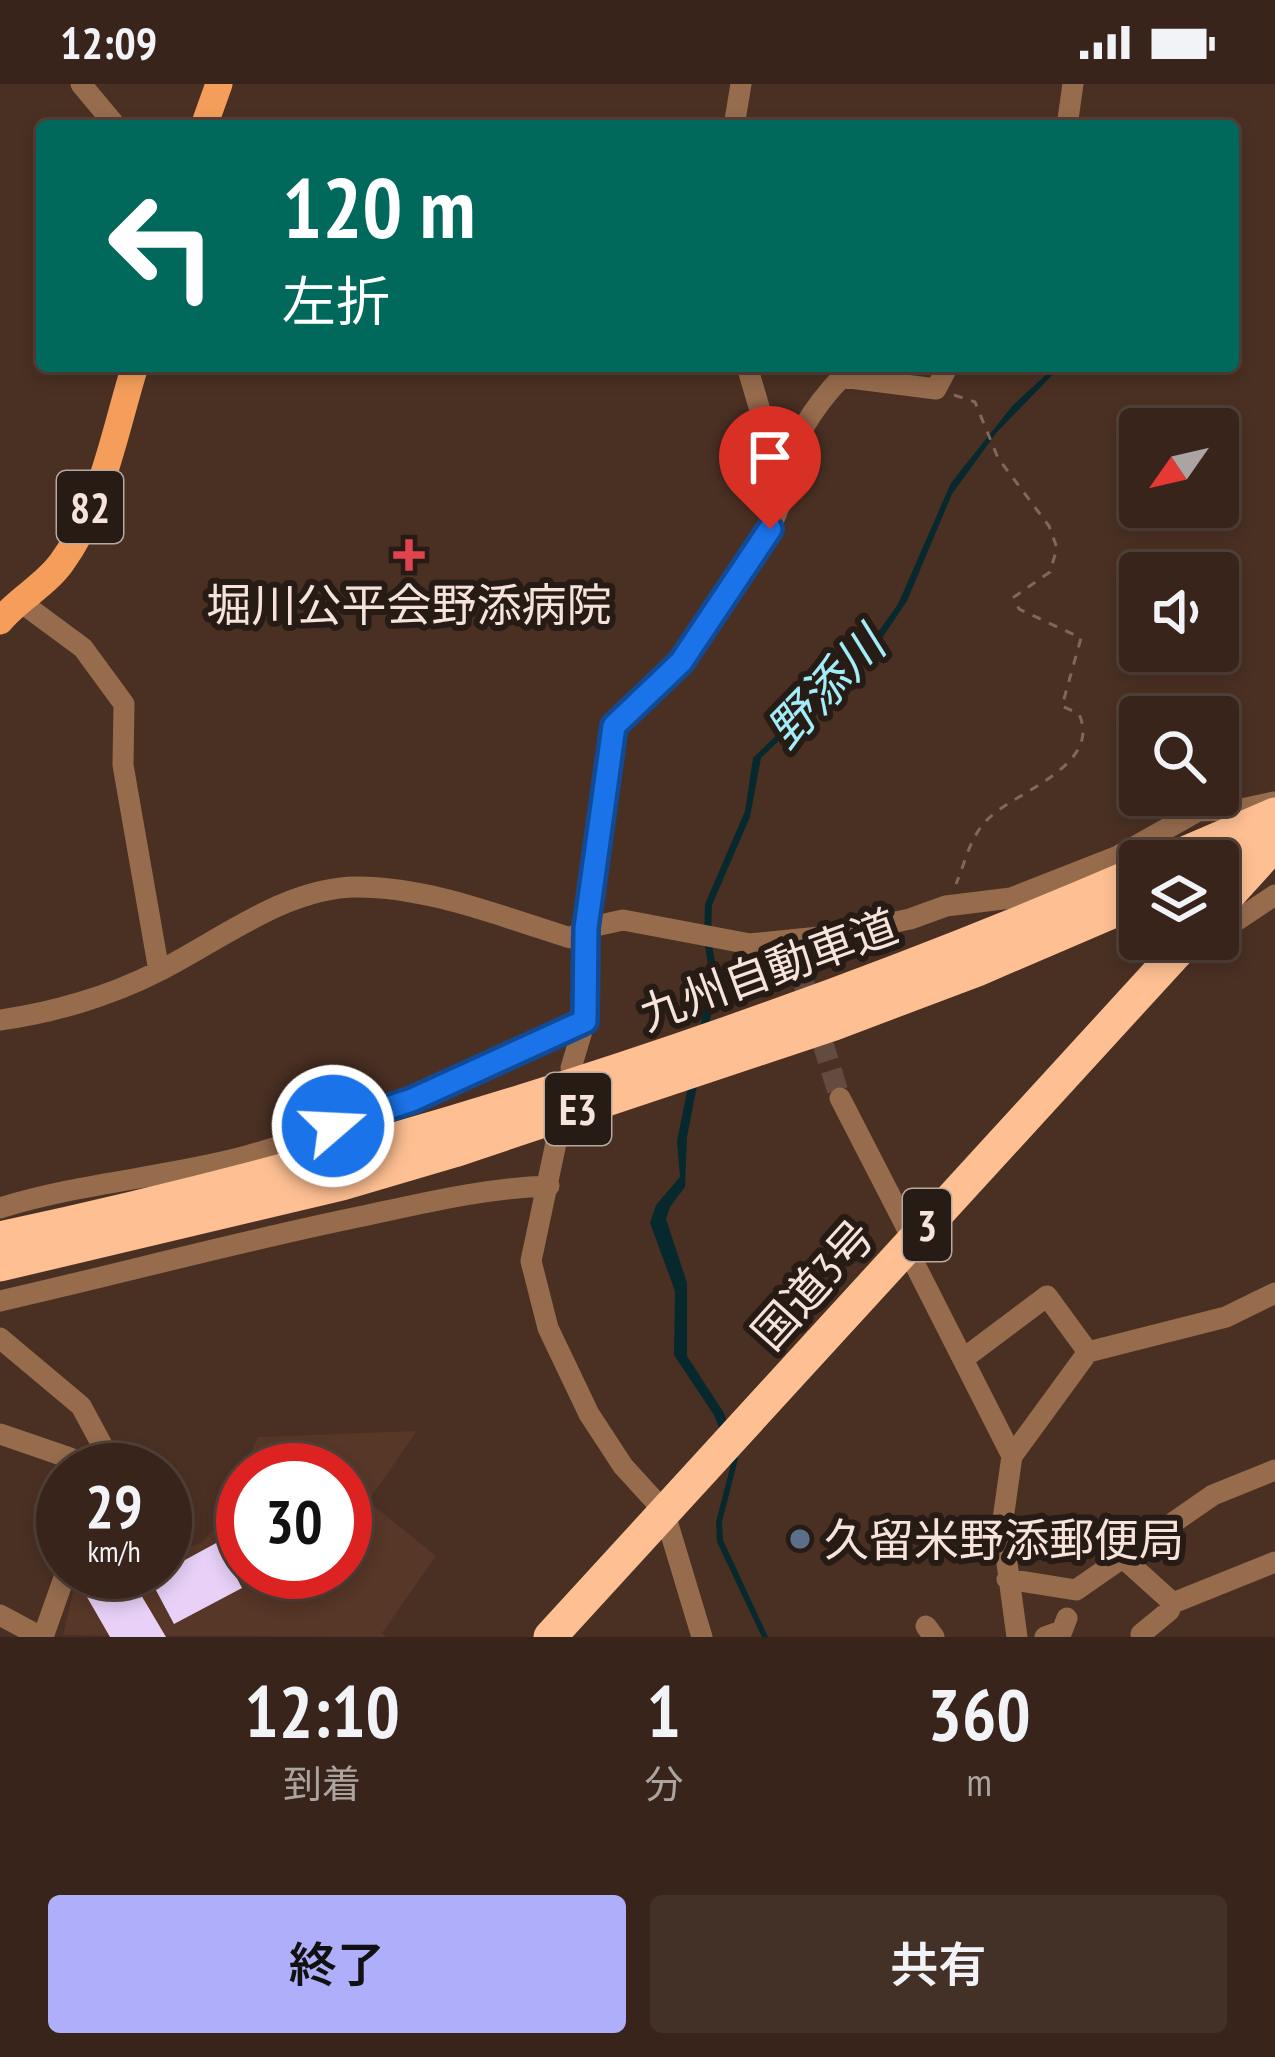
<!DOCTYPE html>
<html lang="ja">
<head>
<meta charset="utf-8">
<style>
	body { margin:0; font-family:"PT Sans Narrow","Noto Sans JP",sans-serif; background:#433027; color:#f1f3f6; height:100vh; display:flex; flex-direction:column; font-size:45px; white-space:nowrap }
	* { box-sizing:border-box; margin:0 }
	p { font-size:39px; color:#aba4a2 }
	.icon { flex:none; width:66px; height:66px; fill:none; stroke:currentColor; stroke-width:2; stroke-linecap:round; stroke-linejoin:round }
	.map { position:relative; height:1553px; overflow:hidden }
	.details { display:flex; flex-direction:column; background:#38241a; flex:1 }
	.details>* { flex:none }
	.guide { position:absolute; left:36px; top:36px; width:1203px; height:252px; border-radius:12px; box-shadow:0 6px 18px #0003,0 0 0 3px #524139; background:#00695c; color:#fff; overflow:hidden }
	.needle { width:78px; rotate:236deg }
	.tools { position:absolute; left:1119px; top:324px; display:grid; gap:24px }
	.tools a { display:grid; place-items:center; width:120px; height:120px; border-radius:12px; background:#38241a; box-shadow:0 6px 18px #0003,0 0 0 3px #524139; font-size:60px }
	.speed { position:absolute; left:36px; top:1359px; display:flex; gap:24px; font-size:60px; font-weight:700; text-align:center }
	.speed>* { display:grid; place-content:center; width:156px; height:156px; border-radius:50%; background:#38241a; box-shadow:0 6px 18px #0003,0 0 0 3px #524139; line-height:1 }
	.speed small { font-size:30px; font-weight:400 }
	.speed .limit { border:18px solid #d22; background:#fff; color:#111 }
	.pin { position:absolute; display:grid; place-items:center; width:102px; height:102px; color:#fff; margin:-123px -51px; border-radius:50% 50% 50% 0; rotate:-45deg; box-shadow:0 0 12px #0007 }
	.pin .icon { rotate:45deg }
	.me { position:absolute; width:132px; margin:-66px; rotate:71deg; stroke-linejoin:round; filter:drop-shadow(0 0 9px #0008) }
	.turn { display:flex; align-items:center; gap:42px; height:252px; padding:0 48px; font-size:54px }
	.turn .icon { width:156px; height:156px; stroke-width:2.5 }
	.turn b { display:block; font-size:84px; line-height:102px }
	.eta { display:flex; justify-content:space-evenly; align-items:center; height:204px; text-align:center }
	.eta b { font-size:72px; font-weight:600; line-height:84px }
	.button { display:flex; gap:24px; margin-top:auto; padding:24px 48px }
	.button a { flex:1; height:138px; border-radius:12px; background:#aeaefa; color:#111; font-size:48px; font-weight:600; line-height:138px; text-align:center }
	.button a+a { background:#433027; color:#f1f3f6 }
	.status { display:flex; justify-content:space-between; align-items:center; height:84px; padding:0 60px; background:#38241a; direction:ltr }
	.status svg { height:33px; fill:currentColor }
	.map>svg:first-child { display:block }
	.built { fill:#573727; fill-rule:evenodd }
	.water { fill:#07292d }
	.building { fill:#e8d0f7 }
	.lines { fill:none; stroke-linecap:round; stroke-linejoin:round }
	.minor-tunnel { stroke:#644b3f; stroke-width:21; stroke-dasharray:21 10; stroke-linecap:butt }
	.path { stroke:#7f675c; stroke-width:3; stroke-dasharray:9 9; stroke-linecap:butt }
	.minor { stroke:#976c4d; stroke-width:21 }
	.major { stroke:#f59e5b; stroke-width:27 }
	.highway { stroke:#febf92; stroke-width:33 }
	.route-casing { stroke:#114b97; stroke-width:30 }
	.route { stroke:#1a73e8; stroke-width:21 }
	.health-dot { fill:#e0444e; stroke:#271b15; stroke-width:4.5 }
	.service-dot { fill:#5c6f8a; stroke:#271b15; stroke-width:4.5 }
	.labels { text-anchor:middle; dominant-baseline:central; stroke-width:12; stroke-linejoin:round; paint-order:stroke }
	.shield { fill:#271b15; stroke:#b8a8a0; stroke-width:3 }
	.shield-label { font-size:42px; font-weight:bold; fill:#f6e4dc }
	.poi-label { font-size:45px; fill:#f6e4dc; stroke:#271b15 }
	.street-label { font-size:45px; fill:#f6e4dc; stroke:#271b15 }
	.water-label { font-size:48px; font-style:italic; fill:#a2edf8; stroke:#271b15 }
</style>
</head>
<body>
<div class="status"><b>12:09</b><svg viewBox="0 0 49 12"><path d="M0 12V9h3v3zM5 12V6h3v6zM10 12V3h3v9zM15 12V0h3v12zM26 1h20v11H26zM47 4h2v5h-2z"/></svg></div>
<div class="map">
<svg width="1275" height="1553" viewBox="0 0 1275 1553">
	<rect width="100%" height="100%" fill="#4a3023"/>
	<path class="built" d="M417 1347 368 1417 436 1472 382 1549 386 1553 63 1551 74 1505 87 1492 100 1488H165V1470L201 1459 215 1444 258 1353ZM243 1386H345V1488H243Z"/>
	<path class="water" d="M1049 282 1059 284 997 348 952 410 907 517 876 563 761 674 750 733 712 821 711 855 718 895 687 1053 685 1103 670 1123 666 1135 687 1199V1272L724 1329 738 1375 722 1438 723 1456 768 1553H762L717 1458 716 1438 732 1376 714 1331 674 1271 675 1207 650 1139 656 1121 680 1093 677 1057 710 894 704 855 705 820 745 727 753 674 869 561 898 520 951 399 1013 321 1049 288Z"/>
	<path class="building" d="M218 1458 242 1504 174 1540 150 1495Z
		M128 1489 166 1553H110L87 1513Z"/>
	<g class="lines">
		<path class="minor-tunnel" d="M794 868 840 1014"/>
		<path class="path" d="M954 311 975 318 998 374 1049 442 1057 464 1050 488 1014 513 1019 525 1081 554 1062 622 1079 630C1103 684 1011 708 985 738 969 756 965 779 956 800"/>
		<path class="minor" d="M81 0 116 42
			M734 42 741 0
			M1067 42 1073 0
			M781 397C792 357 813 323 842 293L936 305 948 282
			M18 516 83 564 124 620 123 681 159 887
			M1218 849 1275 811
			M0 936C52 929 110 912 157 888 219 857 286 803 357 803 430 803 502 833 571 854L586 844 623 836 750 860 829 852 910 835 946 822 1011 814 1118 772 1198 727 1237 726 1274 718
			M571 984 585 937 586 844 614 642 681 578 723 520 770 445 782 416 781 398 747 282
			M840 1014 913 1156
			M557 1054 531 1177 548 1244 589 1330 623 1382 664 1427 702 1553
			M0 1124C80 1099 163 1094 243 1073 362 1040 472 986 585 937
			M906 1163 1012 1372
			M0 1217C123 1189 244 1156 368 1131 428 1118 487 1104 549 1102
			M0 1254 81 1322 108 1372
			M963 1275 1047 1212 1088 1268
			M0 1350 70 1374 76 1386
			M1123 1474 1173 1519 1275 1478
			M1007 1495 1076 1506 1213 1411 1275 1386
			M0 1531 41 1553
			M926 1542 934 1553
			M1141 1550 1169 1527 1173 1519
			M43 1553 66 1488
			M1017 1553 1002 1442 1012 1372 1088 1268 1226 1233 1275 1209
			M1045 1553 1062 1547 1067 1534"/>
		<path class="major" d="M204 42 219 0
			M0 537C18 515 46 501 62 478 102 423 115 346 135 282"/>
		<path class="highway" d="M1166 777 1275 730
			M1218 783 1268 762
			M1218 823 1275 760
			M0 1154C392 1070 772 946 1140 788
			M0 1181 342 1100 454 1067 834 940 977 886 1140 816
			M550 1553 1189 855"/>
	</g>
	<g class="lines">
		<g class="route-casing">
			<path id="route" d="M333 1042 412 1016 585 937 586 844 614 642 681 578 770 445"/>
		</g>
		<use href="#route" class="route"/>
	</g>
	<path class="health-dot" d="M403 453h12v12h12v12h-12v12h-12v-12h-12v-12h12z"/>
	<circle class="service-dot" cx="800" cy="1455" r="12"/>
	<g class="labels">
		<g class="shield">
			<rect x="57" y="387" width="66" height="72" rx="9"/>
			<rect x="545" y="989" width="66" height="72" rx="9"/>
			<rect x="903" y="1105" width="48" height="72" rx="9"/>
		</g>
		<g class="shield-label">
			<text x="90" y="423">82</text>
			<text x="578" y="1025">E3</text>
			<text x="927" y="1141">3</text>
		</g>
		<g class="poi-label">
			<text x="409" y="520">堀川公平会野添病院</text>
			<text x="824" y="1455" text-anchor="start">久留米野添郵便局</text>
		</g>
		<g class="street-label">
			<text transform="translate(768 885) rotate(-20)">九州自動車道</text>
			<text transform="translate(812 1200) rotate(-48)">国道3号</text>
		</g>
		<g class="water-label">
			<text transform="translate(825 603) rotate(-46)">野添川</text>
		</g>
	</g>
</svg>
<div class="tools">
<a><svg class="needle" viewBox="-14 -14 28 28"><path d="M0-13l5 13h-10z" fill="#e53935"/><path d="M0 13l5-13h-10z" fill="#aba4a2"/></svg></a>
<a><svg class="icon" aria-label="sound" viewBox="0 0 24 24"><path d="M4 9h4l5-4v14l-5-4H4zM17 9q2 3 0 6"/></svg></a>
<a><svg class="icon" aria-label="search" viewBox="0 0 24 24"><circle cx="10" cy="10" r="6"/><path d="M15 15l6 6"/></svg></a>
<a><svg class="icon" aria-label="layers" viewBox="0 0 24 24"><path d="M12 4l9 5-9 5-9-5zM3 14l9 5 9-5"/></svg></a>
</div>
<div class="speed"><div>29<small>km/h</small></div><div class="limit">30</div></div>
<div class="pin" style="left:770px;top:445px;background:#d93025"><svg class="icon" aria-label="arrive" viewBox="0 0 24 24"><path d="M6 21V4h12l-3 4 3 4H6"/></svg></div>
<svg class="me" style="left:333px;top:1042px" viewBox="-20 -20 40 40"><circle r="17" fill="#1a73e8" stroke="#fff" stroke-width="3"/><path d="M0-11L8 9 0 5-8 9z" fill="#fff"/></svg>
<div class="guide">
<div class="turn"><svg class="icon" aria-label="left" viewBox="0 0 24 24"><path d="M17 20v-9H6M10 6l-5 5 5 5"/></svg><div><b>120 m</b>左折</div></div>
</div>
</div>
<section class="details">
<div class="eta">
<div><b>12:10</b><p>到着</p></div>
<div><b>1</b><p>分</p></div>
<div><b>360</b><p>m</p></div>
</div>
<div class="button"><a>終了</a><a>共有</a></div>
</section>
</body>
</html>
